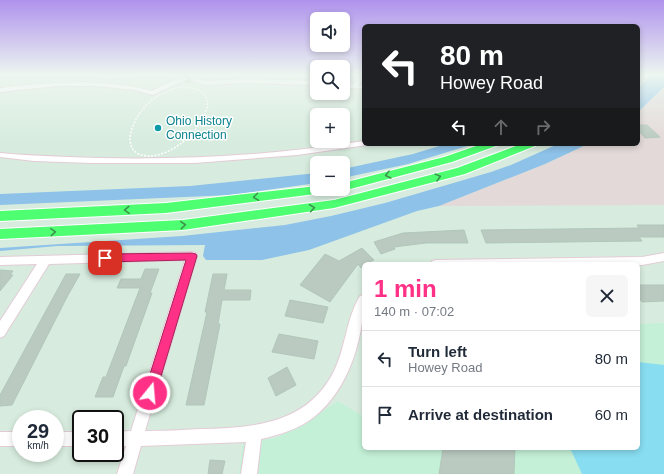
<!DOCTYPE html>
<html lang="en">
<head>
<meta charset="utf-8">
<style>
	body { margin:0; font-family:Arial,sans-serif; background:#f6f6f7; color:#1f2937; height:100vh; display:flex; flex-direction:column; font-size:15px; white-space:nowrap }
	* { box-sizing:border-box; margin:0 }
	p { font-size:13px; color:#747a83 }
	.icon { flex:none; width:22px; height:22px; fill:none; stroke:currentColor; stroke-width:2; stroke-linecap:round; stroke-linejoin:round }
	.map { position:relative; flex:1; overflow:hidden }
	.panel { position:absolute; left:362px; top:262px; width:278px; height:188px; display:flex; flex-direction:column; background:#fff; border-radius:6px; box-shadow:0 2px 6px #0003 }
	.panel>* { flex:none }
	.hud { position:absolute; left:362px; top:24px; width:278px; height:122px; border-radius:6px; box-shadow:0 2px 6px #0003; background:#202124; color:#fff; overflow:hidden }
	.fabs { position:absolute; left:310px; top:12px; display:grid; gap:8px }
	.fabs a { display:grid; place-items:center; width:40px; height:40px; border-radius:6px; background:#fff; box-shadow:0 2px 6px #0003; font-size:20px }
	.speed { position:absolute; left:12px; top:410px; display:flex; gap:8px; font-size:20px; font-weight:700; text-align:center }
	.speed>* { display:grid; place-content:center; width:52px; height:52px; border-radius:50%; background:#fff; box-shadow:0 2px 6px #0003; line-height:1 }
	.speed small { font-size:10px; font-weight:400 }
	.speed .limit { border:2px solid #111; border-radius:6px; background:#fff; color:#111 }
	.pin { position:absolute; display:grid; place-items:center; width:34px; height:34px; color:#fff; margin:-17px; border-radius:8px; box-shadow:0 2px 6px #0006 }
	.me { position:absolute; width:44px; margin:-22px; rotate:17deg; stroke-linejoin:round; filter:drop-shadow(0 0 3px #0008) }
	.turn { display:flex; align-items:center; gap:14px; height:84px; padding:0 12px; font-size:18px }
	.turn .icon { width:52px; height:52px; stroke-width:2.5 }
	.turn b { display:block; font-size:28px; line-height:34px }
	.lanes { display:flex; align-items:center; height:38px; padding:0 12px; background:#0003; justify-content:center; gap:20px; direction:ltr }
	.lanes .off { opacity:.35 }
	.round { display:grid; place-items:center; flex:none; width:42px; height:42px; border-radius:6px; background:#f6f6f7 }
	.overview { display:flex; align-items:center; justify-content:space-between; height:68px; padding:0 12px }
	h1 { font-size:24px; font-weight:800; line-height:30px; color:#ff3187 }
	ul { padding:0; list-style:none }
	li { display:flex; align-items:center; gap:12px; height:56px; padding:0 12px; border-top:1px solid #e0e1e3 }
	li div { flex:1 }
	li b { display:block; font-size:15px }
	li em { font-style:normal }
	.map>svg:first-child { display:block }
	.industrial { fill:#e3d9d9 }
	.education { fill:#c4f0d7 }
	.green { fill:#8ec2e8 }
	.pitch { fill:#88ddf1 }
	.building { fill:#bacac0; stroke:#b1c7ba }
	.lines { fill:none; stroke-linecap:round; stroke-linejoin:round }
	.minor-tunnel { stroke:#b4c5b9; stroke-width:7; stroke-dasharray:7 3.5; stroke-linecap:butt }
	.minor-casing { stroke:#e3ccd6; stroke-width:2 }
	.highway-casing { stroke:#fff; stroke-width:2 }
	.path { stroke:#fff; stroke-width:1.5; stroke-dasharray:2 1.5; stroke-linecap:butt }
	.minor { fill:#fff; fill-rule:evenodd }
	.highway { fill:#4fff72; fill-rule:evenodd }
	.oneway { stroke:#3b934c }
	.route { fill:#ff3187; stroke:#a62058 }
	.culture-dot { fill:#0f9aa8; stroke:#fff; stroke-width:1.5 }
	.labels { text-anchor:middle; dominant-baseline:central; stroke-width:3; stroke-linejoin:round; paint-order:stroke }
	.far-culture-label { font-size:12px; fill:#0d838f; stroke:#fff; text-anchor:start }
</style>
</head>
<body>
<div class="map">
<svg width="664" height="474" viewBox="0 0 664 474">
	<rect width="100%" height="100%" fill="#d7ecde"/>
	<path class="industrial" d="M664 87V205L439 206 545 164 588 144H638V112Z"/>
	<path class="education" d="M664 323V474H239L243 443 276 438 302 425 338 401 364 417V448H417L420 450V448H638V324Z"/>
	<path class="green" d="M650 75H664V87L638 112V89Z
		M446 144H474L408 164 343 178V169L413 154Z
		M558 144H588L545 164 439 206 417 211 309 250 262 260H206L203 256 205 245 57 246 0 251V248L182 236 285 225 331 216 385 203 491 172 511 165Z
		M317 173V183L231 195 0 205V194L190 186Z"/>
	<path class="pitch" d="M638 362 664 365V474H582L570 448H638Z"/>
	<path class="building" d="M638 125H647L660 137 645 138 638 130Z
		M637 225H664V237H639L642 241 486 243 481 230 639 228Z
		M464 230 468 243H426L394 247 395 249 381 254 374 242 403 233Z
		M362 248 374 260 364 264 361 268 358 264 330 302 300 285 325 254 339 261Z
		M145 269H159L150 293H152L126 366H124L113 397H95L103 377H106L140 288H117L121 279H141Z
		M0 270 13 271 10 275H13L0 291Z
		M66 274H80L67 297 12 405 0 406V395Z
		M213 274H227L224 290H251L250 300H222L218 324H220L204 405H186L207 312H205Z
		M638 285H664V301L642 302 638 296Z
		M290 300 328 307 323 323 285 316Z
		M279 334 318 341 314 359 272 352Z
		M287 367 296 385 276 396 268 378Z
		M443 448H515L514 474H439Z
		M210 460 225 461 222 474H208Z"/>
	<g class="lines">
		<path class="minor-tunnel" d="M184 79 195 80"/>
		<g class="minor-casing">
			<path id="minor" d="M359 76 364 77 359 85H364V89L343 87V83L353 84Z
				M182 78 187 79 153 95 134 90 96 86H57L0 92V88C51 82 101 78 152 91L165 84Z
				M195 78 205 81 247 79 317 81V85L247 83 205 85 193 81 192 80Z
				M364 141V144L367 145 297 155 194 163H91L34 161 0 157V153C33 156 67 157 100 158 189 160 276 155 364 141Z
				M192 252 196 253 197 256 145 431C164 431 182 430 200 429 253 428 308 424 334 371 346 347 346 319 360 296L364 295C364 338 349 389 314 417 299 429 279 435 261 439L257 474H241L246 442 141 446 133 474H117L126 446H115V432L131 431 185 260 49 264 4 336 0 338V321L37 264 0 265V257Z
				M664 253V261L642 265 431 264 432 261 436 260 642 257Z
				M0 432H21V446H0Z
				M55 432H81V446H55Z"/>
		</g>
		<g class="highway-casing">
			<path id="highway" d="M482 144H497L496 146 452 162 343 191 338 189H343V183L444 157Z
				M521 144H536L535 146 465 174 334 208 183 230 0 239V229L183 220 334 200 457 168Z
				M317 186V189H329L327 192 323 193 166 213 0 221V211L166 203Z"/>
		</g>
		<path class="path" d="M101 77 152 75
			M181 87 198 89 206 96C207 100 208 104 207 108 200 131 176 153 152 156 147 156 141 156 137 153 119 141 140 108 153 99 161 93 171 89 181 87Z"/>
		<use href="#minor" class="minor"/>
		<use href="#highway" class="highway"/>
	</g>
	<defs><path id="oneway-chevron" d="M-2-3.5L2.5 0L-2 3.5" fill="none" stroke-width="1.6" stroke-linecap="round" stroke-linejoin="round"/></defs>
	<g class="oneway">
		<use href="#oneway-chevron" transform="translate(388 175) rotate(166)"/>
		<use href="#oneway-chevron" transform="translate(438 177) rotate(-15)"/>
		<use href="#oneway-chevron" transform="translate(256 197) rotate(173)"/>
		<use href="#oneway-chevron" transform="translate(312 208) rotate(-8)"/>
		<use href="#oneway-chevron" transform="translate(127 210) rotate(177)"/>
		<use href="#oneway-chevron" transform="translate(183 225) rotate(-5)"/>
		<use href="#oneway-chevron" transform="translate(53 232) rotate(-3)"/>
	</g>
	<linearGradient id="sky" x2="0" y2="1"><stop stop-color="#af92ed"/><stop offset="0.53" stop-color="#edf6f0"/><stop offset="1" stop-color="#edf6f0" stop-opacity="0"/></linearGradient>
	<rect width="664" height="141" fill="url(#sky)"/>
	<path class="route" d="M192 253 196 254 197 256 156 393 155 398 150 399 146 398 144 393 186 260 105 262 101 261 100 258 101 255 105 254Z"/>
	<circle class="culture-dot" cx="158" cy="128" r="4"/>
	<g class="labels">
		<g class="far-culture-label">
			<text x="166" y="121">Ohio History<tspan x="166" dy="14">Connection</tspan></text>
		</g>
	</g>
</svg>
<div class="fabs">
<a><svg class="icon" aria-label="sound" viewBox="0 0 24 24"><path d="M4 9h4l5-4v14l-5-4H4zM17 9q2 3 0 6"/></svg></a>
<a><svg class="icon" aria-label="search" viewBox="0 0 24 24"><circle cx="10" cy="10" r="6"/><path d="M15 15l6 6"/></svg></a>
<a>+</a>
<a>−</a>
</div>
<div class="speed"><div>29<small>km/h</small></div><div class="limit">30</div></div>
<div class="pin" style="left:105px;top:258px;background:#d93025"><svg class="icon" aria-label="arrive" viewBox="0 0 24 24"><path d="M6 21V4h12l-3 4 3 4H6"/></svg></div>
<svg class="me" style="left:150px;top:393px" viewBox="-20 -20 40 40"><circle r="17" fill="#ff3187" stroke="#fff" stroke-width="3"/><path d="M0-11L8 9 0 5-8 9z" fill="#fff"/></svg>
<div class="hud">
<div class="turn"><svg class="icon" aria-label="left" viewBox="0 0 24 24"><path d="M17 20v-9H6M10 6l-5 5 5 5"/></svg><div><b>80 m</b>Howey Road</div></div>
<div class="lanes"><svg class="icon" aria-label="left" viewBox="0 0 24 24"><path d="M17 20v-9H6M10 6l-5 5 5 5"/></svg><svg class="icon off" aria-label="ahead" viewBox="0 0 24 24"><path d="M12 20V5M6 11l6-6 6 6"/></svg><svg class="icon off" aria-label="right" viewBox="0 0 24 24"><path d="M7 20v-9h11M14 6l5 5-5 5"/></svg></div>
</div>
<section class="panel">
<div class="overview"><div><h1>1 min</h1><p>140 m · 07:02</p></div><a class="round"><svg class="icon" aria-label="close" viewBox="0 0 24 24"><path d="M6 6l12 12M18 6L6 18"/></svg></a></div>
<ul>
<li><svg class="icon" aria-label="left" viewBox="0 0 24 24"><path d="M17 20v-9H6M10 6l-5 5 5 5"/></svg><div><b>Turn left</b><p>Howey Road</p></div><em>80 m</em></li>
<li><svg class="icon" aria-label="arrive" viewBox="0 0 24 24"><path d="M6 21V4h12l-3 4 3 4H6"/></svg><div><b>Arrive at destination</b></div><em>60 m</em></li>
</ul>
</section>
</div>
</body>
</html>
